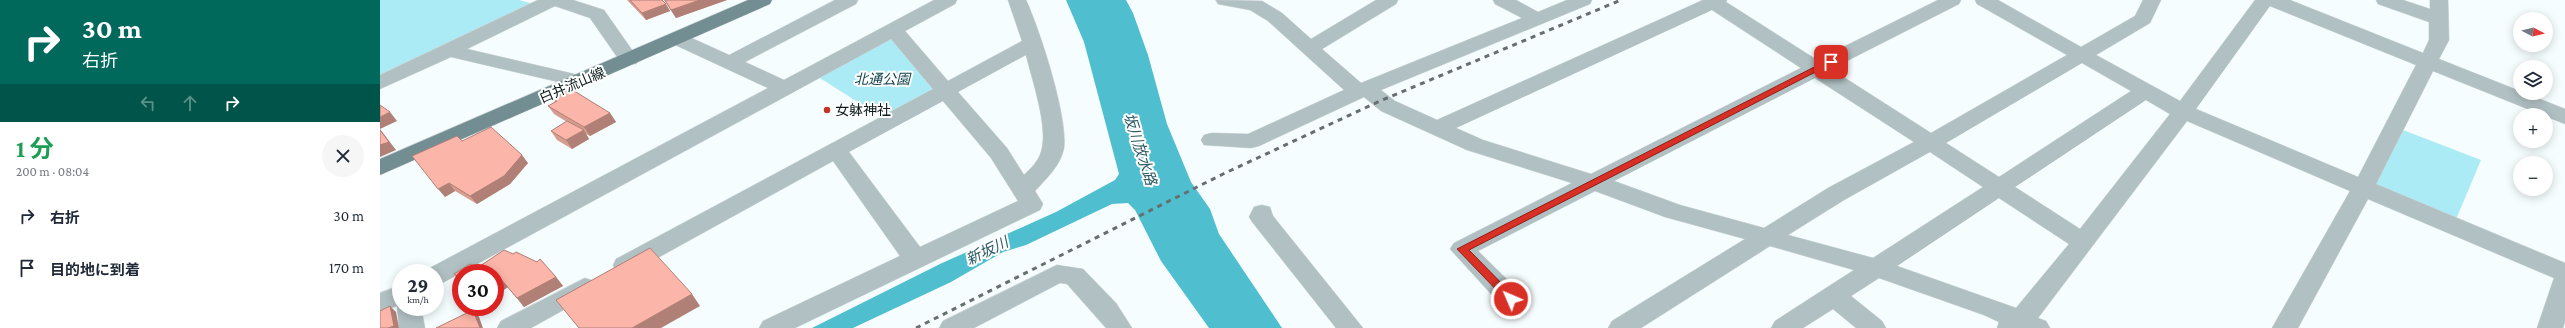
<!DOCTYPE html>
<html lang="ja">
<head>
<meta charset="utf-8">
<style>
	body { margin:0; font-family:"Crimson Pro","Noto Sans JP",serif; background:#f6f6f7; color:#1f2937; height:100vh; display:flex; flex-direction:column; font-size:15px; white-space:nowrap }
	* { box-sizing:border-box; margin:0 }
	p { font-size:13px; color:#747a83 }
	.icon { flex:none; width:22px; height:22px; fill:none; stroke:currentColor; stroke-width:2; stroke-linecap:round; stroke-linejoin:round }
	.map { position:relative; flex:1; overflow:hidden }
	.drawer { display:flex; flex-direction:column; background:#fff; width:380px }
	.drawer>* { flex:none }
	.banner { background:#00695c; color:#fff; overflow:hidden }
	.needle { width:26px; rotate:97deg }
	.controls { position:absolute; left:2133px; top:12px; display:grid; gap:8px }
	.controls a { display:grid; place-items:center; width:40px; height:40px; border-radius:50%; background:#fff; box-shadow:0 2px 10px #0003; font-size:20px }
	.speed { position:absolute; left:12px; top:264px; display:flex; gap:8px; font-size:20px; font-weight:700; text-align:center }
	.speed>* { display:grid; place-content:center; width:52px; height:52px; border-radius:50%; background:#fff; box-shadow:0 2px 10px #0003; line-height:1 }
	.speed small { font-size:10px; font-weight:400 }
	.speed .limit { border:6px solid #d22; background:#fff; color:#111 }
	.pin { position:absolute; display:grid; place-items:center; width:34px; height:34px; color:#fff; margin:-17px; border-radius:8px; box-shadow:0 2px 6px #0006 }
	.me { position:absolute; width:44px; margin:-22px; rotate:315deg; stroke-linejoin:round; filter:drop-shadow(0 0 3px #0008) }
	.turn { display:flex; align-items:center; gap:14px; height:84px; padding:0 16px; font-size:18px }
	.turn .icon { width:52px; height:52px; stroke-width:2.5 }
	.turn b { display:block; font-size:28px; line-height:34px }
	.lanes { display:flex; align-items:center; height:38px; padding:0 16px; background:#0003; justify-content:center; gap:20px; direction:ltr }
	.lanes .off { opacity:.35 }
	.round { display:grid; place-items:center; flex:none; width:42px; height:42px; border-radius:21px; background:#f6f6f7 }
	.overview { display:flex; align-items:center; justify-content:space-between; height:68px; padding:0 16px }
	h1 { font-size:24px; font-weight:700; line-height:30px; color:#1e9e55 }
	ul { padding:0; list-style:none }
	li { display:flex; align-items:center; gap:12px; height:52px; padding:0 16px }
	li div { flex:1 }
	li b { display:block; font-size:15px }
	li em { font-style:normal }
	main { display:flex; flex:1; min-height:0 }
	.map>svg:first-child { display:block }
	.green { fill:#abebf6 }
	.water { fill:#4fbfd0 }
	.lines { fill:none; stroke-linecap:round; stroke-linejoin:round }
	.minor-casing { stroke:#d1d9da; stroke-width:1 }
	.major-casing { stroke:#d1d9da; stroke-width:1 }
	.minor { fill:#b1c0c3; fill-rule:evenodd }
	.major { fill:#728e93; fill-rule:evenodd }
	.rail { stroke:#646f71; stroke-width:3; stroke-dasharray:5 5; stroke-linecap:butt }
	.wall { fill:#d89d91 }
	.shaded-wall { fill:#b07f76 }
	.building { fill:#fbb6a9; stroke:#b07f76 }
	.route { fill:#d93025; stroke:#8d1f18 }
	.poi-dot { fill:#c23524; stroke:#fff; stroke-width:1.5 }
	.labels { text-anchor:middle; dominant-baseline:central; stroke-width:4; stroke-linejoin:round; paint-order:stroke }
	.park-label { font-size:14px; font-style:italic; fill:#13454d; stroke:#fff }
	.street-label { font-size:14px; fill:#0e1b1d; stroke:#fff }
	.poi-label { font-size:14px; fill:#0e1b1d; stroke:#fff; text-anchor:start }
	.water-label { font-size:15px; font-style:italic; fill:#2c5c64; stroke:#fff }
</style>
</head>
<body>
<main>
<section class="drawer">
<div class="banner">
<div class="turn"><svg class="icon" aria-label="right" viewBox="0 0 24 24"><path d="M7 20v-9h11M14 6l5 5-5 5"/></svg><div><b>30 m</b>右折</div></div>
<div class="lanes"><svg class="icon off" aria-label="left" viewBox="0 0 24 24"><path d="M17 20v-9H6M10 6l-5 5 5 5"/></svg><svg class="icon off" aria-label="ahead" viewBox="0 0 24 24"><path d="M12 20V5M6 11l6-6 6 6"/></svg><svg class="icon" aria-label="right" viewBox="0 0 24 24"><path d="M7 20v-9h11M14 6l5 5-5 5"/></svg></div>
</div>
<div class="overview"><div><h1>1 分</h1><p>200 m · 08:04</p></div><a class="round"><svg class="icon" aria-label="close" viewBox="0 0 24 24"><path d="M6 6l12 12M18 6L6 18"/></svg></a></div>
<ul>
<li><svg class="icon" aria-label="right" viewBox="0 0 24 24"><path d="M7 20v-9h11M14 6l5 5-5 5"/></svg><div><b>右折</b></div><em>30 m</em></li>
<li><svg class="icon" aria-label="arrive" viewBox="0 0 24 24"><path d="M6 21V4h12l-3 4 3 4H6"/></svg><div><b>目的地に到着</b></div><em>170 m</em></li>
</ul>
</section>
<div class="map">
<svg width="2185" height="328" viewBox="0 0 2185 328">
	<rect width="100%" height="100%" fill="#f6fdfe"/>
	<path class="green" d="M0 0H139L154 4 0 78Z
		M505 39 513 40 554 88 551 93 503 118 435 75Z
		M2023 130 2101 160 2077 217 2067 218 1995 184Z"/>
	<path class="water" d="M686 0H746L753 13 768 55 787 124 811 182 830 209 839 234 902 328H829L781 261 755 210 748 203 732 204 646 245 623 252 571 282 473 328H432L560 264 676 212 735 180 739 174 704 42Z"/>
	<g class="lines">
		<g class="minor-casing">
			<path id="minor" d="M158 0H193L224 10 259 60 256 64H242L210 18 175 6 87 49 207 77 210 81 207 85 200 87 71 57 0 89V75Z
				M455 0H478L476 4 365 62 404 80 554 0H577L575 4 525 31 568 81 642 41 628 0H646C660 30 688 117 684 148 681 165 666 179 655 191L663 204 660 210 415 328H379L383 321 520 256 453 161 254 271 245 274 236 271 233 265 236 259 553 89 511 39 64 282 55 285V273H45L46 270 388 88 291 43 288 39 291 35H305L349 55ZM646 55C652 80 669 128 661 152 658 162 651 168 644 175L627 148 578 92ZM563 101 611 158 638 201 540 247 469 152Z
				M836 0 882 1 902 13 931 39 996 0H1018L1016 4 942 49 981 83 1142 18 1115 4 1113 0H1136L1158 12 1187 0H1212L1210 4 1001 90 1015 101 1057 120 1323 0H1347L1346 2 1437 60 1558 0H1581L1579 4 1451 69 1551 133 1687 55 1597 4 1595 0H1618L1701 47 1755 16 1763 0H1781L1770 23 1716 55 1800 101 1875 0H1910L2043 53 2049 40V22L1998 4 1996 0H2023L2050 9V0H2068L2069 40 2059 59 2185 109V124L2053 71 1996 184 2185 263V321L2183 328H2157L2174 278 1988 199 1918 328H1892L1970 191 1807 121 1658 318 1666 321 1670 328H1617L1619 322 1604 315 1499 278 1471 296 1502 321 1506 328H1476L1453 309 1423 328H1391L1395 321 1474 270 1390 246 1261 328H1228L1232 321 1365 239 1285 217 1215 191 1098 251 1140 292 1143 299 1140 306 1131 308 1122 306 1070 249 1074 243 1192 183 1087 150 1001 111 984 97 879 146 871 148 824 145 821 140 824 135 832 133 868 134 964 90 888 21 870 10 838 4ZM1890 6 2036 65 1978 177 1816 109ZM1332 10 1421 68 1211 174 1103 140 1076 128ZM1702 63 1751 91 1619 177 1566 143ZM1435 78 1534 142 1448 188 1384 228 1300 205 1234 181ZM1766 100 1790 114 1700 229 1635 187ZM1550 152 1603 187 1493 258 1408 235 1464 200ZM1619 198 1689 244 1636 308 1517 266Z
				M882 205 890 207 893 216 983 328H956L873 223 869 217 874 207Z
				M677 265 703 269 736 303 752 328H726L687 284 680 283 594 328H559L563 321Z
				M205 278 214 281 217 287 214 293 151 328H117L121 321Z
				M21 285V307H41L45 328H19L17 306 0 312V293Z"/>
		</g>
		<g class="major-casing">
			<path id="major" d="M368 0H392L390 4 0 175V159Z"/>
		</g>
		<use href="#minor" class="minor"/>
		<use href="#major" class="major"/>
		<path class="rail" d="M536 328 843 174 1000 101 1241 0"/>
	</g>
	<path class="wall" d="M247 0H282L290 11 266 20Z
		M284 0H347L296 18Z
		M173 99 230 113 236 122 210 136 206 134 209 139 192 149 177 140 171 131 187 122 174 114 168 106 175 102Z
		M82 141 148 163 130 184 97 204 75 191 65 197Z
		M124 250 133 254 136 252 157 262 160 259 176 277 183 286 144 307 128 287 115 296V273H81V282L74 274 90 264 97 268Z"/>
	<path class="shaded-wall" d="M320 0H347L296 18 291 10Z
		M286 4 290 11 266 20 262 13Z
		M10 112 17 121 0 129V117Z
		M230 113 236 122 210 136 204 127Z
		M0 129 16 150 0 157Z
		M204 130 209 139 192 149 186 140Z
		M142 155 148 163 130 184 97 204 90 196Z
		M69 183 75 191 65 197 58 189Z
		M176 277 183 286 144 307 137 298Z
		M120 278 128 287 115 296V282Z
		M312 294 320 306 281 328H252Z
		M10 306 16 312 19 328H8Z
		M93 310 99 317 103 328H100Z"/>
	<path class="building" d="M250 0H282L286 4 262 13Z
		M285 0H320L291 10Z
		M191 89 230 113 204 127 168 106 177 101 173 99Z
		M0 105 10 112 0 117Z
		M187 121 204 130 186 140 171 131Z
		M111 127 142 155 124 176 90 196 69 183 58 189 32 156 77 136 82 141Z
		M0 130 9 142 0 145Z
		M270 248 312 294 252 328H199L176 300Z
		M124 250 133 254 136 252 157 262 160 259 176 277 137 298 120 278 115 282V273H81V278L74 274 90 264 97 268Z
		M10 306 14 326 8 328H0V311Z
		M93 310 100 328H56Z"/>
	<path class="route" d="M1448 60 1455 62 1089 250 1134 296V301H1127L1077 249Z"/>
	<circle class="poi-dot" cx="447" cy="110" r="4"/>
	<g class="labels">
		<g class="park-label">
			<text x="502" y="79">北通公園</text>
		</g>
		<g class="street-label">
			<text transform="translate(192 85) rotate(-23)">白井流山線</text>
		</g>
		<g class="poi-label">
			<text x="455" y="110">女躰神社</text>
		</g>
		<g class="water-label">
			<text transform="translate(760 149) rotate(72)">坂川放水路</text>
			<text transform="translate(607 251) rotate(-26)">新坂川</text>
		</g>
	</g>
</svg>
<div class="controls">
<a><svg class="needle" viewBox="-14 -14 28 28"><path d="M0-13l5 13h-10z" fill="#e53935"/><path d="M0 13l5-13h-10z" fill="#747a83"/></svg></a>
<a><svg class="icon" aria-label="layers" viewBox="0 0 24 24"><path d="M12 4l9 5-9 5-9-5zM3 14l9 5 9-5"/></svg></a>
<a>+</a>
<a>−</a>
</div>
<div class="speed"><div>29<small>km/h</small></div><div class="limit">30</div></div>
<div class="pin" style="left:1451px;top:62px;background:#d93025"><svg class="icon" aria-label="arrive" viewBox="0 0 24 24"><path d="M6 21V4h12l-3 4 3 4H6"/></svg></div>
<svg class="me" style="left:1131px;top:299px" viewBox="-20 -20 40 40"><circle r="17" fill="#d93025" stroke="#fff" stroke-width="3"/><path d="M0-11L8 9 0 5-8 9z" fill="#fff"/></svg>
</div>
</main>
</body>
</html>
